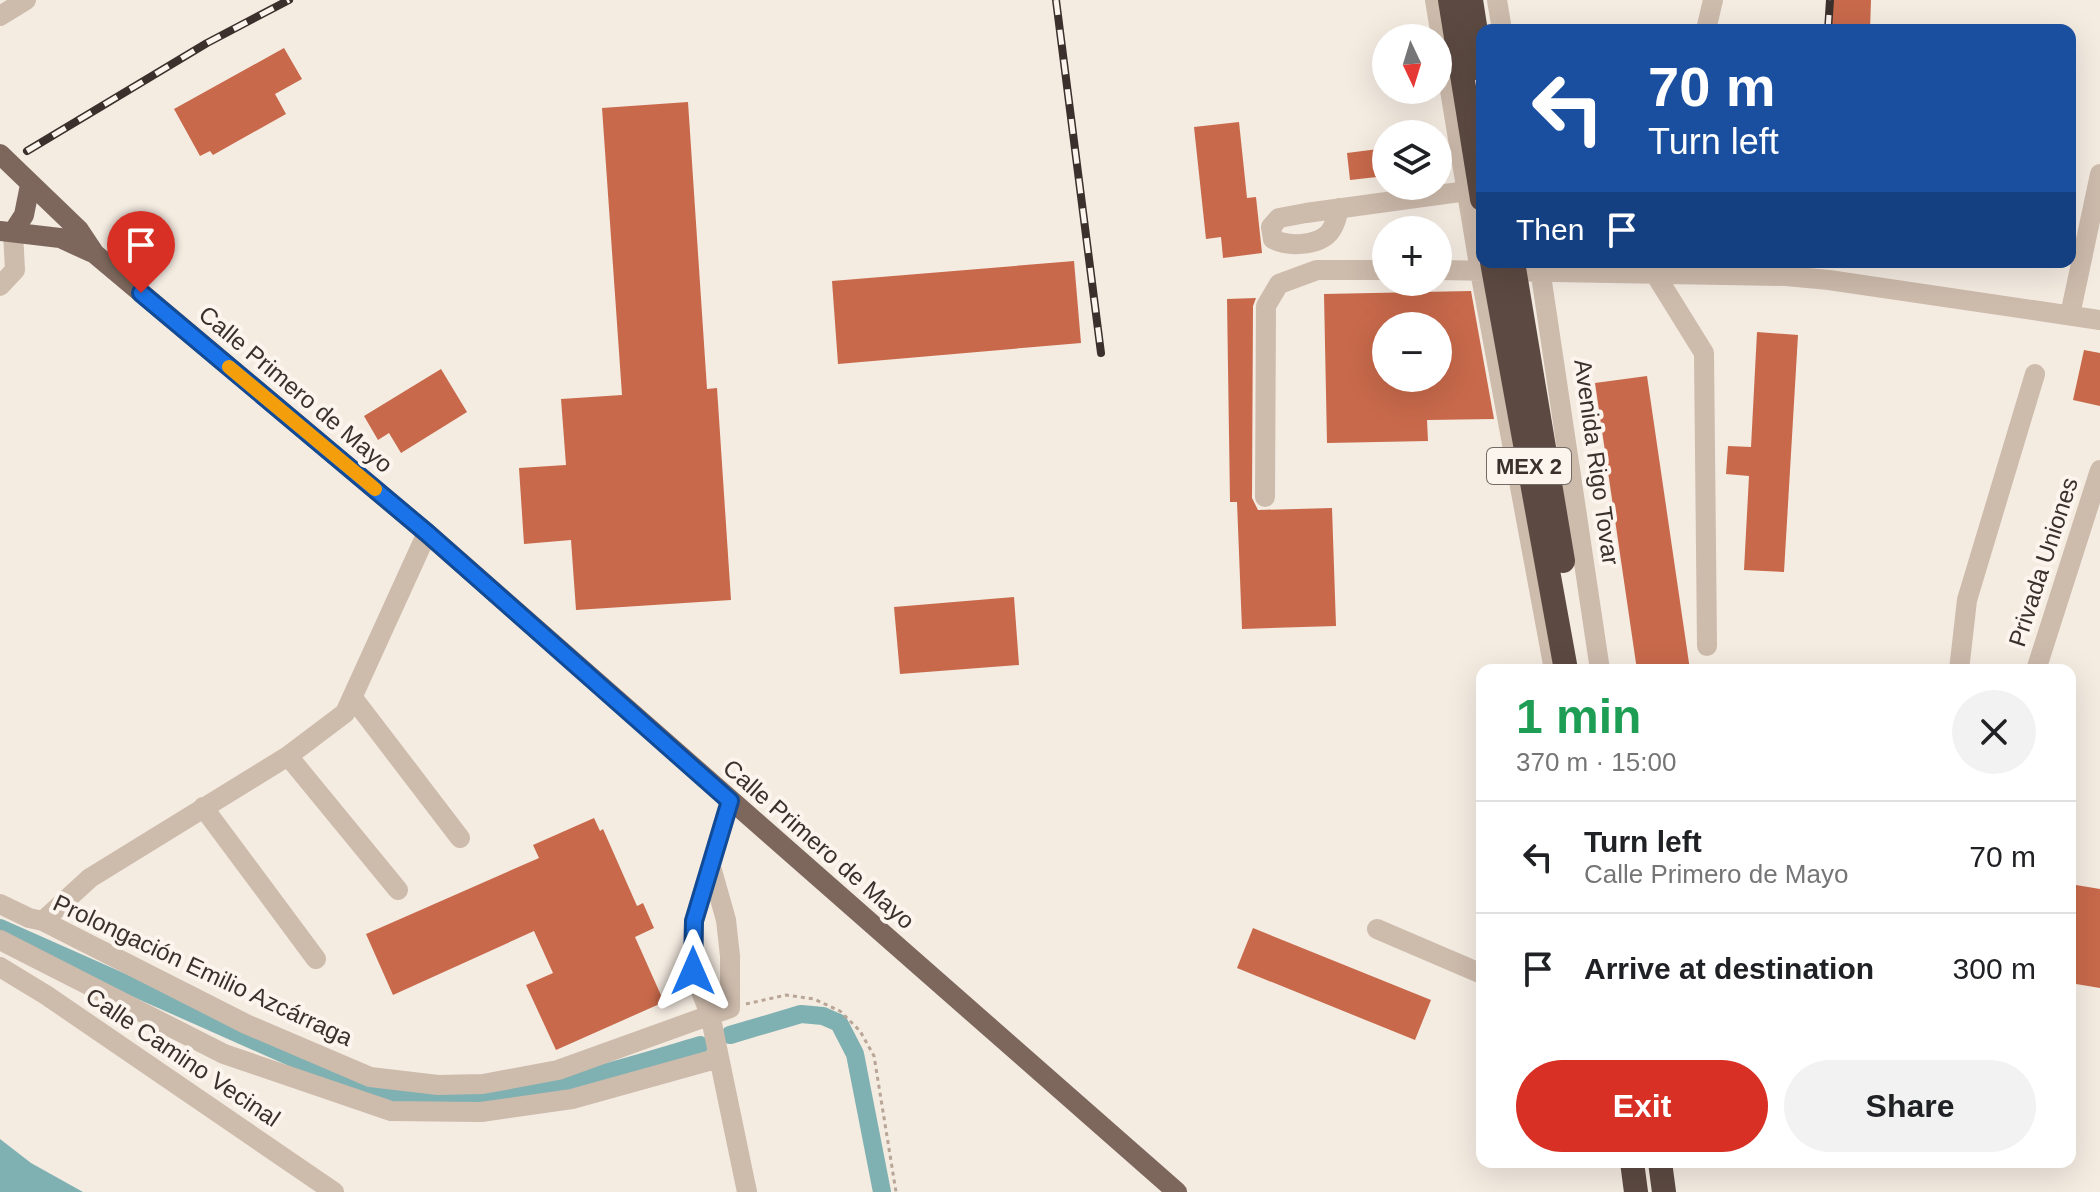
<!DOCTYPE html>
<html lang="en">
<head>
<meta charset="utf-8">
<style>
	body { margin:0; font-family:Arial,sans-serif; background:#f2f2f2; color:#202124; height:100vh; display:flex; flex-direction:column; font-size:30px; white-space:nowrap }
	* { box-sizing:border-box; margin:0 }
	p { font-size:26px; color:#757577 }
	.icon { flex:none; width:44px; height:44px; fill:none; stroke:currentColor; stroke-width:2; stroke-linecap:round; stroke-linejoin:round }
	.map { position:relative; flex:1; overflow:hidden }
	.side { position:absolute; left:1476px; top:664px; width:600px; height:504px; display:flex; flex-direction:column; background:#fff; border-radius:16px; box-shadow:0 8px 32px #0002 }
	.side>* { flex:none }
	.banner { position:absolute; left:1476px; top:24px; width:600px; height:244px; border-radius:16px; box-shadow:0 8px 32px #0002; background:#1a4fa0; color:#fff; overflow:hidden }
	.needle { width:52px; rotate:176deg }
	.tools { position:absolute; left:1372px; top:24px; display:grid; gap:16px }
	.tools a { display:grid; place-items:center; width:80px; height:80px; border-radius:50%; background:#fff; box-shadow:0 8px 32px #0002; font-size:40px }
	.pin { position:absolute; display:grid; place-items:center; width:68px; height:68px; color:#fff; margin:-82px -34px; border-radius:50% 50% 50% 0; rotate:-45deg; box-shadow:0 0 8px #0007 }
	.pin .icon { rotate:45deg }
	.me { position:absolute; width:88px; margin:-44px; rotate:0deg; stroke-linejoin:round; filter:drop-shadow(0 0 6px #0008) }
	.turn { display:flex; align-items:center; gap:28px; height:168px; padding:0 40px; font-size:36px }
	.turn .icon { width:104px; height:104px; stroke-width:2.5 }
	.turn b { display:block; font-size:56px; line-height:68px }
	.then { display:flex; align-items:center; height:76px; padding:0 40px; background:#0003; gap:16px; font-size:30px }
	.round { display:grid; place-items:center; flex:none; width:84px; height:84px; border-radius:42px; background:#f2f2f2 }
	.headline { display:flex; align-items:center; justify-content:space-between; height:136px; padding:0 40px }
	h1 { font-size:48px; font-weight:700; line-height:60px; color:#1e9e55 }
	.button { display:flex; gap:16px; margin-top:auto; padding:16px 40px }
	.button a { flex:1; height:92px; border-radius:48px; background:#d93025; color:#fff; font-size:32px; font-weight:700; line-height:92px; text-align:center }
	.button a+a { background:#f2f2f2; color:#202124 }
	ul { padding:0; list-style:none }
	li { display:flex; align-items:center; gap:24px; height:112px; padding:0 40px; border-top:2px solid #e0e0e0 }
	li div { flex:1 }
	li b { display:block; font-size:30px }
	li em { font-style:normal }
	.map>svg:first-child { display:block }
	.water { fill:#7fb0b2 }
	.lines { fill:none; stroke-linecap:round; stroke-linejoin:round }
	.canal { stroke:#7fb0b2; stroke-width:18 }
	.building { fill:#c8694b; fill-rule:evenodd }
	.path { stroke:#b9a596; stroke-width:3; stroke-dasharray:4 4; stroke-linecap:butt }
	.minor { stroke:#cdbbac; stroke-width:20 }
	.major { stroke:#7d675c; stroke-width:20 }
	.highway { stroke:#5c4a42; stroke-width:24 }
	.rail-casing { stroke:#3b302b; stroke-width:8 }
	.rail { stroke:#fbf5ee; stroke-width:5; stroke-dasharray:15; stroke-linecap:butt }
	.highway-bridge { stroke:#5c4a42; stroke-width:24 }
	.route-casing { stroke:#114b97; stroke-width:20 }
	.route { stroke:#1a73e8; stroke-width:14 }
	.slow { stroke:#f59e0b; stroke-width:14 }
	.labels { text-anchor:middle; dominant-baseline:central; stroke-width:8; stroke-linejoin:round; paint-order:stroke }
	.shield { fill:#fbf5ee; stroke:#756b66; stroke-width:2 }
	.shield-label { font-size:22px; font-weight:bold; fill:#3b302b }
	.street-label { font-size:24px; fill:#3b302b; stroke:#fbf5ee }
</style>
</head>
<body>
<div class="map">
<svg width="2100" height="1192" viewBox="0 0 2100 1192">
	<rect width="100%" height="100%" fill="#f4ebe1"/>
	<path class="water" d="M0 1139 31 1163 83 1192H0Z"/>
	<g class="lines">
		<path class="canal" d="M0 928 372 1093C390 1096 409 1100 428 1100 520 1101 613 1071 700 1045
			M730 1035 801 1014 823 1016 839 1023 855 1054 882 1192"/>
	</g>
	<path class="building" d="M1832 0H1871L1870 30H1831Z
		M284 48 302 79 275 94 286 114 213 155 210 151 200 156 174 109Z
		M688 102 707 389 717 388 731 600 576 610 571 540 524 544 519 468 566 465 561 399 622 395 602 108Z
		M1239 122 1247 198 1256 197 1262 253 1223 258 1221 237 1206 239 1194 127Z
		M1386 148V176L1350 180 1347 153Z
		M1074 261 1081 343 838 364 832 281Z
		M1471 291 1494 419 1427 420 1428 441 1327 443 1324 294ZM1386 326H1438V378H1386Z
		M1256 298 1253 306 1252 498 1258 510 1332 508 1336 626 1242 629 1237 502H1230L1227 299Z
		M1757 332 1798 335 1784 572 1744 570 1749 476 1726 474 1728 446 1751 447Z
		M2084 350 2100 353V406L2073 400Z
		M441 369 467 412 401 453 389 433 378 440 364 416Z
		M1647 376 1690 670H1637L1595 383Z
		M1014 597 1019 665 900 674 894 607Z
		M594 818 600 831 603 829 637 906 643 903 654 928 635 937 664 1002 556 1050 526 985 553 973 534 931 393 995 366 934 539 858 533 845Z
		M2070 884 2100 889V988L2070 983Z
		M1253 928 1431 1000 1415 1040 1237 968Z"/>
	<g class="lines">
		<path class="path" d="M746 1004 786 995 814 999 840 1011 860 1031 874 1056 896 1192"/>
		<path class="minor" d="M1435 0 1480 271 1554 670
			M1497 0 1502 30
			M0 16 26 0
			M1706 30 1713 0
			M1339 208C1337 217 1335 226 1329 233 1317 246 1287 247 1273 239L1271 227 1279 218 1306 213 1467 191
			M1539 262 1600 670
			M1655 264V274L1704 353 1707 646
			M1438 270 1786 276 1829 280 2100 320
			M0 286 15 270 13 232
			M2070 315 2100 174
			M1265 497 1266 306 1279 284 1317 270H1386
			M1959 670 1967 600 2035 374
			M2036 670 2100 470
			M353 698 460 838
			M288 756 398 890
			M730 801 694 921 693 971 710 1014 747 1192
			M203 807 316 959
			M0 904 29 918 43 921 246 1024 370 1077 438 1085 483 1084 558 1070 730 1008V956L726 920 711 867
			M43 921 90 878 288 756 345 713 427 533
			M1377 929 1482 974
			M0 940 224 1054 391 1111 481 1112 572 1099 719 1058
			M0 967 46 995 334 1192"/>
		<path class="major" d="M0 154 79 230 95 254
			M0 231 60 238 95 254 427 533 1177 1192
			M13 232 24 215 30 185"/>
		<path class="highway" d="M1450 0 1482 199
			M1471 0 1482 70
			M1632 1162 1636 1192
			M1660 1162 1664 1192"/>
		<g class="rail-casing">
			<path id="rail" d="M1056 0 1101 353
				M1828 30 1830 0
				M27 151 207 43 289 0"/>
		</g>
		<use href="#rail" class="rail"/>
		<path class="highway-bridge" d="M1492 262 1566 670
			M1513 262 1563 561"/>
	</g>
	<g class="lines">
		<g class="route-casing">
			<path id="route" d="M141 293 427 533 730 801 694 921 693 971"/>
		</g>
		<use href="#route" class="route"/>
		<path class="slow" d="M229 367 375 489"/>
	</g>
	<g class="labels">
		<rect class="shield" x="1487" y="448" width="84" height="36" rx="6"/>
		<g class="shield-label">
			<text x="1529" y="466">MEX 2</text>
		</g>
		<g class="street-label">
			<text transform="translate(296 389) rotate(40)">Calle Primero de Mayo</text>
			<text transform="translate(1597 462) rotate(82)">Avenida Rigo Tovar</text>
			<text transform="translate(2043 562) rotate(-72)">Privada Uniones</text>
			<text transform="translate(819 844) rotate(41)">Calle Primero de Mayo</text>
			<text transform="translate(203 970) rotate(25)">Prolongación Emilio Azcárraga</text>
			<text transform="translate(183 1057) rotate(34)">Calle Camino Vecinal</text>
		</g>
	</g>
</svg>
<div class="tools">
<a><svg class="needle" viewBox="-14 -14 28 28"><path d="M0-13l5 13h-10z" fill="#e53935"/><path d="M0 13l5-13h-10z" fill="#757577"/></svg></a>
<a><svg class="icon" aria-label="layers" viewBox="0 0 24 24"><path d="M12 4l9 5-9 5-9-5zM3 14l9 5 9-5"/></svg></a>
<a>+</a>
<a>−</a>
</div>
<div class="pin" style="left:141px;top:293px;background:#d93025"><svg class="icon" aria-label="arrive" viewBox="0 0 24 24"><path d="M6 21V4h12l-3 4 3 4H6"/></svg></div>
<svg class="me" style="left:693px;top:971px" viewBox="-20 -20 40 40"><path d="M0-17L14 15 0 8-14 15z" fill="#1a73e8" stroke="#fff" stroke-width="4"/></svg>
<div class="banner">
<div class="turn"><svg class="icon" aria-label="left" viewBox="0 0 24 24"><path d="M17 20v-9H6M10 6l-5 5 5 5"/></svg><div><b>70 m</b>Turn left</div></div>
<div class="then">Then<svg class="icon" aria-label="arrive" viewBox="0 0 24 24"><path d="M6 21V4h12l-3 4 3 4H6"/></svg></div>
</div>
<section class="side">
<div class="headline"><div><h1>1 min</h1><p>370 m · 15:00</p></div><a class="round"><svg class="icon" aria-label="close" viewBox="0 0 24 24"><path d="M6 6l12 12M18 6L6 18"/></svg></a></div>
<ul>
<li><svg class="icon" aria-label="left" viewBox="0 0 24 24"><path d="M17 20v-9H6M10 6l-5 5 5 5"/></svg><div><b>Turn left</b><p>Calle Primero de Mayo</p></div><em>70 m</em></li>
<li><svg class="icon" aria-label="arrive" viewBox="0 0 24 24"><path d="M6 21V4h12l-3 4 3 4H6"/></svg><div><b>Arrive at destination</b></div><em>300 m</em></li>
</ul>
<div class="button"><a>Exit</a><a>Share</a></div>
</section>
</div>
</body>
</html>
